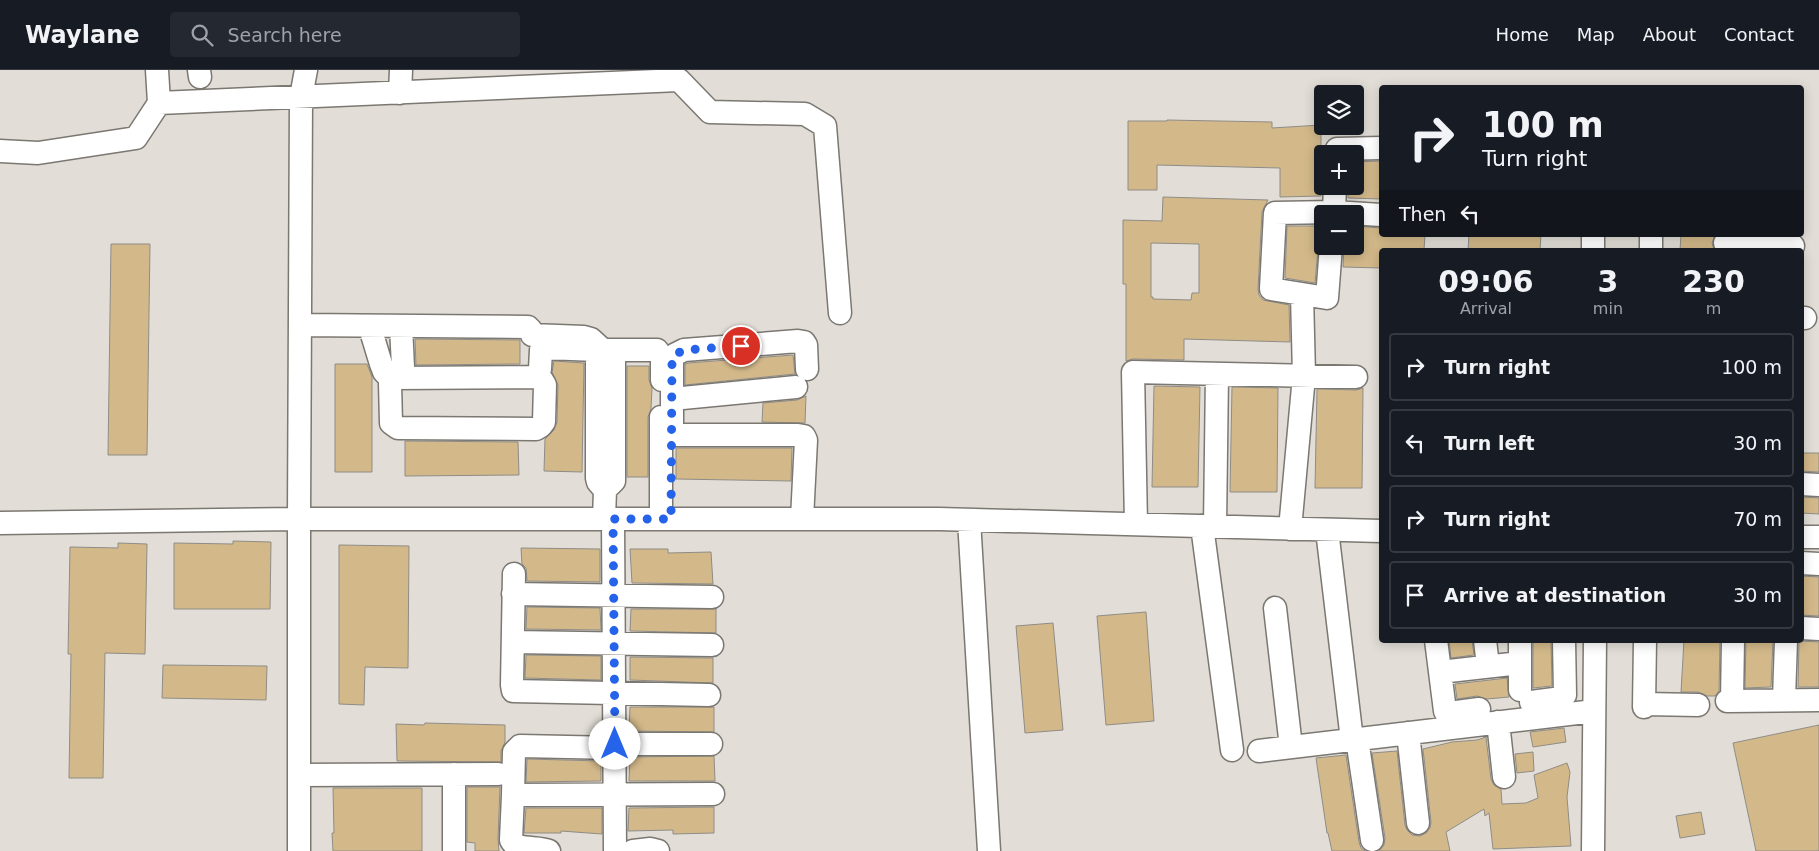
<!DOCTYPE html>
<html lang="en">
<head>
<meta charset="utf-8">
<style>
	body { margin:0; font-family:"DejaVu Sans",sans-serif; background:#242831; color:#f1f3f6; height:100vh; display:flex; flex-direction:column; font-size:19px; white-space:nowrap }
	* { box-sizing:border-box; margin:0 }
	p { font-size:16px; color:#9ea1a6 }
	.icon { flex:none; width:28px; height:28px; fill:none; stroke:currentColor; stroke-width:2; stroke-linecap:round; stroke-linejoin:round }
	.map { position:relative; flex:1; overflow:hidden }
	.sheet { position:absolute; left:1379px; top:178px; width:425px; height:395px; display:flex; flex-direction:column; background:#171b24; border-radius:5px; box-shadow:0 2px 12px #0003 }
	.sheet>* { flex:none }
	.banner { position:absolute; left:1379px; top:15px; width:425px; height:152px; border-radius:5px; box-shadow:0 2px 12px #0003; background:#171b24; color:#f1f3f6; overflow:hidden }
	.fabs { position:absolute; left:1314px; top:15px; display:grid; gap:10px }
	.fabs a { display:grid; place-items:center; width:50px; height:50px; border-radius:5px; background:#171b24; box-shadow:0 2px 12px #0003; font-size:25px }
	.pin { position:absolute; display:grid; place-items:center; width:42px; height:42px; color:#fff; margin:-21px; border:2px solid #fff; border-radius:50%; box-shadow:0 1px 5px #0007 }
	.me { position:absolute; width:55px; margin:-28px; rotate:0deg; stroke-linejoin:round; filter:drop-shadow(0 0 4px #0008) }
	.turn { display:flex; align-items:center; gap:18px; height:105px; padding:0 20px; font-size:22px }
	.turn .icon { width:65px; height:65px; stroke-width:2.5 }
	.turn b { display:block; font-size:35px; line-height:42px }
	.then { display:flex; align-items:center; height:48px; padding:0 20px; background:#0003; gap:10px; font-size:19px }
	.eta { display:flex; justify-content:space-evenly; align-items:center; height:85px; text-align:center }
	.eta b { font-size:30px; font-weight:700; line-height:35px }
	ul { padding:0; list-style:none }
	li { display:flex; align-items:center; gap:15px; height:68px; margin:0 10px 8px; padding:0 10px; border:2px solid #363941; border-radius:5px }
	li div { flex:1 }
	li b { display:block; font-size:19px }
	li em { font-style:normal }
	header { display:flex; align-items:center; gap:30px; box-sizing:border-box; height:70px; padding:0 25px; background:#171b24; border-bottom:1px solid #363941 }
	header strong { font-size:24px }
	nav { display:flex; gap:28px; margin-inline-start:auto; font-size:18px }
	.search { width:350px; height:45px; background:#242831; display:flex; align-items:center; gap:12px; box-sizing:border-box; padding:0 18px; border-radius:5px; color:#9ea1a6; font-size:19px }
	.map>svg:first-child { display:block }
	.building { fill:#d3b98a; stroke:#8f8c86; fill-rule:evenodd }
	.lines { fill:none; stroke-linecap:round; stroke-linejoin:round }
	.minor-casing { stroke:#7b7771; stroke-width:25 }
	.minor { stroke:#fff; stroke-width:22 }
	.route { stroke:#2563eb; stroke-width:9; stroke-dasharray:0 16.2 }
</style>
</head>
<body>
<header>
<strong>Waylane</strong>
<div class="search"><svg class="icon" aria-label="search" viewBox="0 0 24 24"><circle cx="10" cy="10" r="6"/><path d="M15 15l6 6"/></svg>Search here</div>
<nav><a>Home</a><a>Map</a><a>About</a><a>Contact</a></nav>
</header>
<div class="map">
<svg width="1819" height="781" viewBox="0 0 1819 781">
	<rect width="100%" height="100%" fill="#e2ded7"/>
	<path class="building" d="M1167 50 1272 52V58L1321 55V126L1280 127V98L1157 95V120H1128V51H1167Z
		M1381 91V129L1348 128V116H1355V92Z
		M1163 127 1268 130 1262 142 1258 219 1259 225 1263 230 1289 235 1290 272 1184 269V290L1133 289 1126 291V214H1123V150L1162 151ZM1151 173 1199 174V223H1192L1191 230 1153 229V227H1151Z
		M1287 156H1320L1315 213 1285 208Z
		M1355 156 1381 158V165H1425L1424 180H1381V198L1343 197 1344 177 1355 176Z
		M1469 165H1541L1540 180H1468Z
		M1681 165H1715L1712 173 1714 180H1680Z
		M111 174H150L147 385H108Z
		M415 269 520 270V294L416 295Z
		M793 285 795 304 685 315V294L688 293Z
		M554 291 584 293 582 402 544 401 545 369 554 360 557 352 558 315 552 302Z
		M335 294H367L372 307V402H335Z
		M627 296H649V310L652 318 651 339 648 347V407H627Z
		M1154 316 1200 317 1198 417H1152Z
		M1232 317 1278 318 1277 422H1230Z
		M1363 318 1362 418H1315L1317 319 1356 320Z
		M806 326 805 353 762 352 763 333 797 330Z
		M405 371 518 372 519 405 405 406Z
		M676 378H792L791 411 676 409Z
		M1801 383H1819V402L1801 401Z
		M1801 427 1819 428V444L1801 443Z
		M233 471 271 472 270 539H174V473L233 474Z
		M118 473 147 474 145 584 105 583 103 708H69L71 584H68L70 477 118 478Z
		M339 475 409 476 408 598 365 597 364 635 339 634Z
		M521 478 600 479V512L527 511 526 498 522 494Z
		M630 479H668V483L711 482 713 514 632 513Z
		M1801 506 1819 507V546L1801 545Z
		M527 537 600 538 601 560 526 559Z
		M631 539H716V563L630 561Z
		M1146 542 1154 651 1106 655 1097 546Z
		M1053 553 1063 660 1025 663 1016 556Z
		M1449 570H1472L1474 585 1451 588Z
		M1533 570H1551L1552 616 1533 618Z
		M1684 570H1720L1719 621 1715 626H1707L1698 622H1681Z
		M1746 570H1773L1771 617 1745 618Z
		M1799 571 1819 572V617H1798Z
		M526 585 601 586V610L525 608Z
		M630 587 713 588V613L630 610Z
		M163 595 267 596 266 630 162 628Z
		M1507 608 1509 627 1487 629 1477 626 1457 629 1455 614Z
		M630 637H714V662L629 661Z
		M425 653 505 655V672L501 681V692L397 691 396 654 424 655Z
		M1819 655V781H1756L1733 673Z
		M1564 658 1566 672 1533 677 1530 662Z
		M1486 667 1491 709 1494 715 1501 719 1502 734 1526 733 1538 728 1534 705 1567 693 1570 702 1567 727 1571 776 1493 779 1489 743 1485 746 1484 739 1446 762 1450 781H1379L1384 775 1385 768 1372 683 1397 681 1405 755 1407 760 1412 765 1420 766 1426 763 1430 758 1431 752 1423 679 1452 672 1477 670Z
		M1533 682 1534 701 1517 703 1515 684Z
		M1346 685 1359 772 1361 778 1365 781H1332L1328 763H1327L1316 688Z
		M714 686 715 711H629L630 687Z
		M527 689 601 691V711L526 712Z
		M467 717H500L498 769 499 781H475V773L467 772Z
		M333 718H422V781H333L332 763H334Z
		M714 737V763L673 764V760L628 761 629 738Z
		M526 738H602V764L561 761V763H524Z
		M1701 742 1705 764 1680 768 1676 746Z"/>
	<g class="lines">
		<g class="minor-casing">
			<path id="minor" d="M157 0 159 33 679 10 710 42 805 44 825 56 840 243
				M199 0 200 7
				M306 0 301 27 299 449H939L1381 461
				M400 23 401 0
				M0 81 38 83 136 68 159 33
				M1337 84V79L1381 78
				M1335 116 1334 142 1381 145
				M1593 165V180
				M1725 173 1793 176
				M1331 176 1327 228 1271 219 1275 143 1334 142V144
				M1651 180V165
				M1801 248H1805
				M300 255 528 257 531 260 532 265 584 267 591 269 603 280
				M368 256 371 261 381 294 384 302 392 310
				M401 256 403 297
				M597 280V408L598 412 605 420
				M540 299 541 280 545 278 597 280H657L662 287V310
				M536 307 542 310 545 315 544 352 541 356 536 359 398 358 391 353 390 313 392 310 395 308Z
				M672 329 796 317
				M1801 414 1819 415
				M604 449 605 420 614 411V280
				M613 449 615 781
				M661 449V347
				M802 449 806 370 804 366 798 365H672V290L674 285 684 280 798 271 804 272 806 275 807 299
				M969 450 989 781
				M0 453 299 449V781
				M1136 454 1133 302 1356 307
				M1202 456 1232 680
				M1215 456 1217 304
				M1290 459 1304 306 1302 224
				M1327 460 1352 670
				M1801 467H1819
				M1801 493 1819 494
				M514 504 512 615 513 621 709 625
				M513 524 712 527
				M1275 538 1291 677
				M1801 558 1819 559
				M1436 570 1445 641 1449 643 1479 639
				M1485 570 1488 596
				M513 572 712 575
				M1440 602 1520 593
				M1520 620V570
				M1784 629 1786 570
				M1727 631 1819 630
				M1732 631 1733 570
				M1531 632 1562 628 1565 625 1564 570
				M1645 634 1698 635
				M1644 637 1645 570
				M1498 652 1504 707
				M1408 663 1418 753
				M1357 669 1372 770
				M615 674H711
				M615 678 520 676 514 682 513 725 713 724
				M1259 681 1594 641
				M299 705 498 704
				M513 725 511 770C516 781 538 776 549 781
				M454 781V704
				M633 781 650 779 658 781
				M1593 781 1595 570"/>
		</g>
		<use href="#minor" class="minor"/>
	</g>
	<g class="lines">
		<path class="route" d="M615 674 613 449H671L672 290 674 285 684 280 741 276"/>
	</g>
</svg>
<div class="fabs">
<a><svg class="icon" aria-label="layers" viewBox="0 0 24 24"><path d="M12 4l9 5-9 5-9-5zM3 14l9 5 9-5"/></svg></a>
<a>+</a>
<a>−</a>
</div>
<div class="pin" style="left:741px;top:276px;background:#d93025"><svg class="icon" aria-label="arrive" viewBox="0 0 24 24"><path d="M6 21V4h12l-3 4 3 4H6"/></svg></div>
<svg class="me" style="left:615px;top:674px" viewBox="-20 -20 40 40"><circle r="19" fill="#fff"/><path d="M0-13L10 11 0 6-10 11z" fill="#2563eb"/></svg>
<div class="banner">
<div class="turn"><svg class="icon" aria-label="right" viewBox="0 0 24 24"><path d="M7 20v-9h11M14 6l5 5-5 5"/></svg><div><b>100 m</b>Turn right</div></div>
<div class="then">Then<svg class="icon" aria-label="left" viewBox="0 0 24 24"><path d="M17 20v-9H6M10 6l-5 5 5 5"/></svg></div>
</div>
<section class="sheet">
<div class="eta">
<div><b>09:06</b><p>Arrival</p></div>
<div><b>3</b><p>min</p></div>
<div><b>230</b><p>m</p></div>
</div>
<ul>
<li><svg class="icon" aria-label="right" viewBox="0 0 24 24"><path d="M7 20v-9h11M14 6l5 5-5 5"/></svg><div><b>Turn right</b></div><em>100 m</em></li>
<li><svg class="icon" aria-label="left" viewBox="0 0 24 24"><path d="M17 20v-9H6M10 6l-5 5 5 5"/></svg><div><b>Turn left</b></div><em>30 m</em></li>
<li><svg class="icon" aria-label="right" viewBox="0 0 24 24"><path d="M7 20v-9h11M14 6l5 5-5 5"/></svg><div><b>Turn right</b></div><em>70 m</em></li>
<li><svg class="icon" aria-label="arrive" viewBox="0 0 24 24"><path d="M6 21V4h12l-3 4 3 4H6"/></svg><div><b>Arrive at destination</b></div><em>30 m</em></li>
</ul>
</section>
</div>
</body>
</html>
